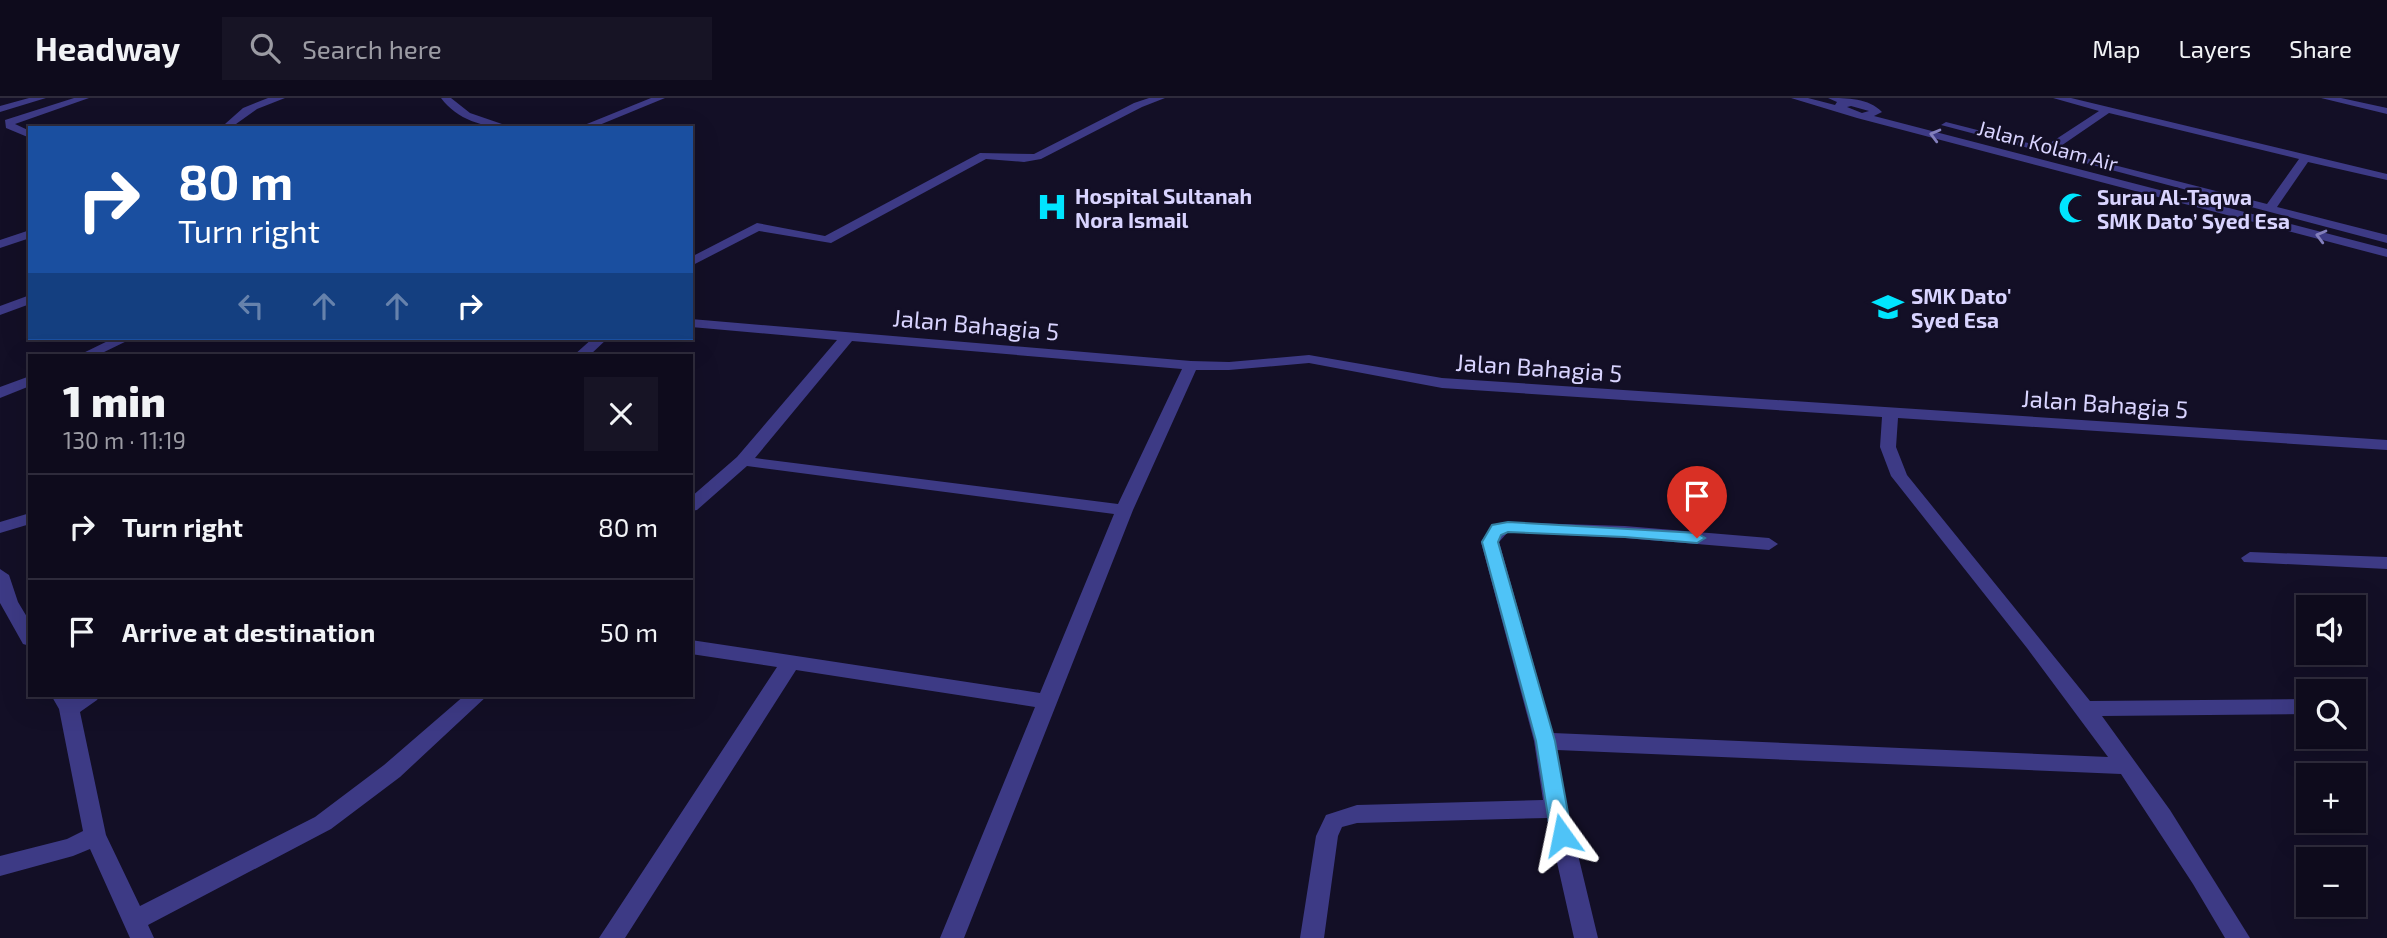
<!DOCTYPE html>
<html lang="en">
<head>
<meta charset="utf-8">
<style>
	body { margin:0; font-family:"Exo 2",sans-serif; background:#171425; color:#f1f3f6; height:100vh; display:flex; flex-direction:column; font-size:26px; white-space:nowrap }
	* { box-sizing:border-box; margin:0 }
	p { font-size:23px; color:#9b9ba3 }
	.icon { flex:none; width:38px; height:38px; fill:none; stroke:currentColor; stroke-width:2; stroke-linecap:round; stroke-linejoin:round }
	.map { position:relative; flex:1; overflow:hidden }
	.drawer { position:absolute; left:28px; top:256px; width:665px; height:343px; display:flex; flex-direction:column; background:#0e0b1c; border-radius:0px; box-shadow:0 7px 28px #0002,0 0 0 2px #2e2b3b }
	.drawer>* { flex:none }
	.banner { position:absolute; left:28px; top:28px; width:665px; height:214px; border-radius:0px; box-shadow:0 7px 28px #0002,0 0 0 2px #2e2b3b; background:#1a4fa0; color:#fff; overflow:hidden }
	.tools { position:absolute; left:2296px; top:497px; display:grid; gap:14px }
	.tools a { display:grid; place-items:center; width:70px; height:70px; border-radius:0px; background:#0e0b1c; box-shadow:0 7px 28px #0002,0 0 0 2px #2e2b3b; font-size:35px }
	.pin { position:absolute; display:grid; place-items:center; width:60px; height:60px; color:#fff; margin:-72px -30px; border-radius:50% 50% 50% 0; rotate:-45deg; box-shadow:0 0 7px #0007 }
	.pin .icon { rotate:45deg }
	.me { position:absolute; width:77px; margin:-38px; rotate:348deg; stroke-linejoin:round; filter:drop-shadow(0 0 5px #0008) }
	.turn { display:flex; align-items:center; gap:24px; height:147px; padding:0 35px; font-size:32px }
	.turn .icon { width:91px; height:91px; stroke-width:2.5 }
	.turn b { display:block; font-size:49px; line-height:60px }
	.lanes { display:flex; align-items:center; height:66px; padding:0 35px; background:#0003; justify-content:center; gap:35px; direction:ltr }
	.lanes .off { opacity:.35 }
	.round { display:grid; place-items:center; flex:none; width:74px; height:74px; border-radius:0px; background:#171425 }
	.headline { display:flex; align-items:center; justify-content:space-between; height:119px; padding:0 35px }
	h1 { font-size:42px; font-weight:800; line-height:52px }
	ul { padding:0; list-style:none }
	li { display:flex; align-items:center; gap:21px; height:105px; padding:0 35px; border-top:2px solid #2e2b3b }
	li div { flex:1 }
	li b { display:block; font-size:26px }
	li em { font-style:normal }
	header { display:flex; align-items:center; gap:42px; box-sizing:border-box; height:98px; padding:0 35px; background:#0e0b1c; border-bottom:2px solid #2e2b3b }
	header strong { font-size:33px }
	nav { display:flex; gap:38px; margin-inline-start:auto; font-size:24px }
	.search { width:490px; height:63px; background:#171425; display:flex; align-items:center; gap:18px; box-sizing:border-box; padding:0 24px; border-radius:0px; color:#9b9ba3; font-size:26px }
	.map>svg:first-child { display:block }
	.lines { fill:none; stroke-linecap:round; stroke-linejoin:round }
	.minor { fill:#3d3a85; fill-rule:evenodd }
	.oneway { stroke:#837fbc }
	.route { fill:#4fc3f7; stroke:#337fa1; stroke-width:2 }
	.labels { text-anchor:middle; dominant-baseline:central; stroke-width:5; stroke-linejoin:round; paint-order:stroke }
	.far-street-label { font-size:21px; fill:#d9d4ff; stroke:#130f26 }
	.far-poi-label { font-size:21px; font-weight:bold; fill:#d9d4ff; stroke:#130f26; text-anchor:start }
	.street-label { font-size:24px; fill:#d9d4ff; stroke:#130f26 }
</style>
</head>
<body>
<header>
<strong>Headway</strong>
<div class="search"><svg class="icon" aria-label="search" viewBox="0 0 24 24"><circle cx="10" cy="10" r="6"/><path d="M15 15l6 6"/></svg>Search here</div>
<nav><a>Map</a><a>Layers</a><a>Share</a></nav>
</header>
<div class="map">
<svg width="2387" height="840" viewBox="0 0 2387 840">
	<rect width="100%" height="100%" fill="#130f26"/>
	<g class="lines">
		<path class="minor" d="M29 0H46L0 14V8Z
			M74 0H89L15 26 30 33V40L6 30 5 22Z
			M268 0H285L257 11 236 26 238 30H227L225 26 243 10Z
			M441 0H451L470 15 514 30C486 30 458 23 441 0Z
			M651 0H665L592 30H577Z
			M1149 0H1165L1142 9 1041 61 1024 64 986 61 831 145 759 133 691 168V159L757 125 825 138 980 55 1034 56 1134 5Z
			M1791 0H1808L1835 7 1837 4 1828 0C1847 0 1869 0 1882 14L1874 18 2387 151V159L1857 20ZM1851 8 1869 13 1862 15 1847 9Z
			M2053 0H2071L2387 76V82L2308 64 2277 109 2387 137V145L1941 27 1946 24 2044 49 2099 13ZM2109 15 2299 61 2267 106 2055 52Z
			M2321 0H2341L2387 10V16Z
			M30 132V140L0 150V142Z
			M30 197V206L0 217V208Z
			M691 221 1191 263 1229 264 1309 257 1442 280 2387 342V352L1898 320 1896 349 1907 377 2090 603 2308 601V616L2102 618 2170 712 2250 840H2225L2193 786 2121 676 1557 652 1567 711 1598 840H1574L1547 720 1357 725 1342 729 1338 738 1324 840H1300L1316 738 1326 717 1357 707 1543 702 1534 643 1481 444 1490 430 1504 424 1625 428 1769 440 1778 446 1769 452 1625 440 1508 434 1499 444 1553 635 2108 659 2027 550 1891 378 1880 349 1882 319 1442 290 1309 265 1229 272H1196L1133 412 964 840H940L1035 609 796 572 625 840H599L777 569 691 556V542L1040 595 1114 416 747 368 697 412 691 413V399L737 359 837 242 691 229ZM852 243 1182 271 1118 406 755 360Z
			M114 240H133L98 257H79Z
			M593 240H608L590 257H574Z
			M30 278V288L0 300V289Z
			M30 415V426L0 435V424Z
			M2250 454 2387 459V471L2244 464 2241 460Z
			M0 471 9 477 18 504 30 524V548L23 546 0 505Z
			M51 597H100L97 602 80 614 106 737 140 808 315 719 384 667 465 597H488L400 679 331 731 148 827 154 840H130L90 751 73 758 0 778V758L67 741 83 733 59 611Z"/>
	</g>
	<defs><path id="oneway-chevron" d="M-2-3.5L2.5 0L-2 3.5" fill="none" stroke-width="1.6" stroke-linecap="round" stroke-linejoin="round" transform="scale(1.75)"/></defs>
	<g class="oneway">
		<use href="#oneway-chevron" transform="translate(1935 37) rotate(-165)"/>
		<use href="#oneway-chevron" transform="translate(2321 138) rotate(-165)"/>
	</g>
	<path class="route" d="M1508 424 1697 435 1705 440 1697 445 1625 439 1508 434 1501 437 1498 444 1555 643 1572 737 1569 743 1562 745 1554 743 1551 737 1536 643 1482 444 1492 427Z"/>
	<defs>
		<g id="hospital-bare" transform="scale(2.415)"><path d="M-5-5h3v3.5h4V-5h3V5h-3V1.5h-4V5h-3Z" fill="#00e5ff" stroke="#130f26" stroke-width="2.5" paint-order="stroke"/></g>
		<g id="mosque-bare" transform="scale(2.415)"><path d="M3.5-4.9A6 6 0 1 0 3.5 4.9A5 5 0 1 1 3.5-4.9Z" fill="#00e5ff" stroke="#130f26" stroke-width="2.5" paint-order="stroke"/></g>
		<g id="school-bare" transform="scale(2.415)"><path d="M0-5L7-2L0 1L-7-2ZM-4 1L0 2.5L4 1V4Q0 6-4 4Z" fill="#00e5ff" stroke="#130f26" stroke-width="2.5" paint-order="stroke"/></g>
	</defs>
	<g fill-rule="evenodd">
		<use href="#hospital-bare" x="1052" y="109"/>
		<use href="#mosque-bare" x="2074" y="110"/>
		<use href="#school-bare" x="1888" y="209"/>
	</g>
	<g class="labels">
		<g class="far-street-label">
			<text transform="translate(2048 47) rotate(15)">Jalan Kolam Air</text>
		</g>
		<g class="far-poi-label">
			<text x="1075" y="97">Hospital Sultanah<tspan x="1075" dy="24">Nora Ismail</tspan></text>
			<text x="2097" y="98">Surau Al-Taqwa<tspan x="2097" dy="24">SMK Dato’ Syed Esa</tspan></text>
			<text x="1911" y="197">SMK Dato'<tspan x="1911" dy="24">Syed Esa</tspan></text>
		</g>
		<g class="street-label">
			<text transform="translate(976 226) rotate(5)">Jalan Bahagia 5</text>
			<text transform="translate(1539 269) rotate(4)">Jalan Bahagia 5</text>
			<text transform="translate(2105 305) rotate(4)">Jalan Bahagia 5</text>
		</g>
	</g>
</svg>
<div class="tools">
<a><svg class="icon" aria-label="sound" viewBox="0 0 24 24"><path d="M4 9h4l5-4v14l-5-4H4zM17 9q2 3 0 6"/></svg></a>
<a><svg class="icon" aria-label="search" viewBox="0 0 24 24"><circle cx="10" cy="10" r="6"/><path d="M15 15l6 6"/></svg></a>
<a>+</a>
<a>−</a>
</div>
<div class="pin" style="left:1697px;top:440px;background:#d93025"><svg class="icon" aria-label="arrive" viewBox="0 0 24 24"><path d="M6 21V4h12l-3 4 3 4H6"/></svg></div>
<svg class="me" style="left:1562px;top:737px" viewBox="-20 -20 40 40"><path d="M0-17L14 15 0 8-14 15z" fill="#4fc3f7" stroke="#fff" stroke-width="4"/></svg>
<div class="banner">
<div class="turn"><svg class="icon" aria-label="right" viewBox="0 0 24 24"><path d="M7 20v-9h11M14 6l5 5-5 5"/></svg><div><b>80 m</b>Turn right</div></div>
<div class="lanes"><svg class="icon off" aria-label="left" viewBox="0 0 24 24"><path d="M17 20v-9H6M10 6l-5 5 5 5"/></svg><svg class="icon off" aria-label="ahead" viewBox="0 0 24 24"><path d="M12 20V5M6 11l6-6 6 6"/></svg><svg class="icon off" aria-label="ahead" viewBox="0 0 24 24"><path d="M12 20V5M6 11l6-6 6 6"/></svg><svg class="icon" aria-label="right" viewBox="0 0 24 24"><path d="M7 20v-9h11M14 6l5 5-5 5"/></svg></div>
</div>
<section class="drawer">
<div class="headline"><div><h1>1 min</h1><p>130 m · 11:19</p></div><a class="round"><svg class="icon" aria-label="close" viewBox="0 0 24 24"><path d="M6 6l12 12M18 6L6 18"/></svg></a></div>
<ul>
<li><svg class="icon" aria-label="right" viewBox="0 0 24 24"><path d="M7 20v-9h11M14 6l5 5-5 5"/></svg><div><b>Turn right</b></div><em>80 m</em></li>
<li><svg class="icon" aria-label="arrive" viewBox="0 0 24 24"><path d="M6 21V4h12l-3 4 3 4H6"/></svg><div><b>Arrive at destination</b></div><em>50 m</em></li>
</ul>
</section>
</div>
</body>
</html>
